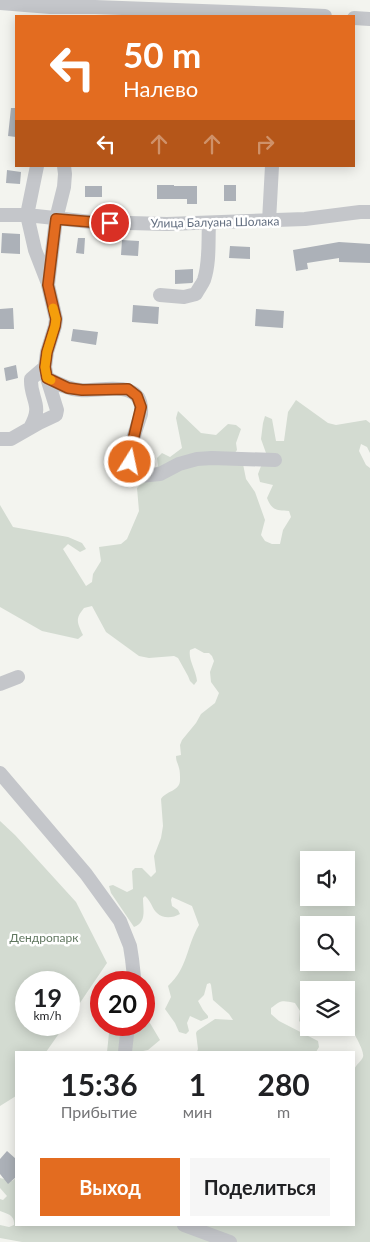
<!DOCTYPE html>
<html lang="ru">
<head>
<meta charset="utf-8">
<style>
	body { margin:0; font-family:Lato,sans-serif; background:#f6f6f6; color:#202124; height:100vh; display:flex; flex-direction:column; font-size:19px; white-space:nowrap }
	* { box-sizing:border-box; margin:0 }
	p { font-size:16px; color:#757577 }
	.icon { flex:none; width:28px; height:28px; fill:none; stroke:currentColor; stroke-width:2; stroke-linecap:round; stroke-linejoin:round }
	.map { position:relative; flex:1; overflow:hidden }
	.side { position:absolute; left:15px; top:1051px; width:340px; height:175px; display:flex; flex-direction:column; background:#fff; border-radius:0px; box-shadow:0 2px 12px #0003 }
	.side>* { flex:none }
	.top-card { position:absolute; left:15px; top:15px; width:340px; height:152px; border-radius:0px; box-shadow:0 2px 12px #0003; background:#e36c20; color:#fff; overflow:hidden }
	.controls { position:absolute; left:300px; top:851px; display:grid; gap:10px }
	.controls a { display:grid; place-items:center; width:55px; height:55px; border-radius:0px; background:#fff; box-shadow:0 2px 12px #0003; font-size:25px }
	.speed { position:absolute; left:15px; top:971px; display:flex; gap:10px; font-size:25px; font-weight:700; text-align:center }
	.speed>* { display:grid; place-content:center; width:65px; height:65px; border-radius:50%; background:#fff; box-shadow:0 2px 12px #0003; line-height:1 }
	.speed small { font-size:12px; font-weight:400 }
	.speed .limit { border:8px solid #d22; background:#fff; color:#111 }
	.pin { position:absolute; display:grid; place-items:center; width:42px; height:42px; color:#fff; margin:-21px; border:2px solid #fff; border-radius:50%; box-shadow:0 1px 5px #0007 }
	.me { position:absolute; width:55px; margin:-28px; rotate:10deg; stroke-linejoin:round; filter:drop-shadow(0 0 4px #0008) }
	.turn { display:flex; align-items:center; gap:18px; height:105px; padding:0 25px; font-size:22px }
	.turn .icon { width:65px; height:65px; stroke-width:2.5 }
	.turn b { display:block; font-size:35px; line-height:42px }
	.lanes { display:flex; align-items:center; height:48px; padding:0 25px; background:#0003; justify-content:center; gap:25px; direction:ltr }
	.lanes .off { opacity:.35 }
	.eta { display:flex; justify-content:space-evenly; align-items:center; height:85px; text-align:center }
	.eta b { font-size:30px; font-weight:700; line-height:35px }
	.primary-button { display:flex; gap:10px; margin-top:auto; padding:10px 25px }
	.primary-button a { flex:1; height:58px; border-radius:0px; background:#e36c20; color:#fff; font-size:20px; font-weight:700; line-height:58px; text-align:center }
	.primary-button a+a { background:#f6f6f6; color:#202124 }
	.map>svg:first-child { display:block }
	.green { fill:#d3dbd1; fill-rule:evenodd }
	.building { fill:#acb1b8 }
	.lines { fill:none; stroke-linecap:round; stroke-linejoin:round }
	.minor { stroke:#c4c6ca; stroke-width:14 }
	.route-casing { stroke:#944615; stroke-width:12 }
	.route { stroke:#e36c20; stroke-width:9 }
	.slow { stroke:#f59e0b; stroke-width:9 }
	.labels { text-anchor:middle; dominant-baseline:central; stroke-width:5; stroke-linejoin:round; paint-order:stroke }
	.street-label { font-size:12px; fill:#636f81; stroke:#fff }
	.park-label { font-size:12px; fill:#627861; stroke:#fff }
</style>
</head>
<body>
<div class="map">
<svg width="370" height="1242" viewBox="0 0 370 1242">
	<rect width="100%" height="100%" fill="#f3f4ef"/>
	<path class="green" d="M296 400 328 423 336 425 366 420 370 423V453L367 447 361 444 359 451 366 465 370 468V1242H22L0 1238V1225L9 1227 14 1225C15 1215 8 1214 0 1211V1199L3 1200 7 1196 0 1188V1178L12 1181 16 1178V1225H354V1070C356 1064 361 1062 363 1057 365 1051 353 1032 350 1026L346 1024V990H309V1028H339V1029L335 1033 307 1028 299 1021 300 1011 295 1003C282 1000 281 1000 271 1008V1014L279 1021 318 1041 319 1047 316 1052H197L198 1049 196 1033 197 1031 215 1019 233 1020 229 1014 213 1000 211 985 210 983 207 984 204 995 198 1001 203 1010 208 1016V1018L201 1021 190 1016 187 1023 189 1031 186 1034 179 1032 175 1023 165 1009 171 997 168 986C188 968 186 947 199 925L192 906 172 897 171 900 172 906 178 910 180 914C173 918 163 919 157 913 152 909 152 902 145 896L143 898C143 910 147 922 134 927L111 893 109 886 113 885 127 892 133 889 132 871 135 868H142L151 877 156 872 154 856 161 838 163 826 161 799C166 791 180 791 180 780 180 776 180 771 179 768 178 763 176 762 176 756L181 755 180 745 182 740 196 723 201 714 215 703 219 693 211 682 210 672 214 661 212 656 209 653H204L195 648 190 650C188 660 196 670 197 681L194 685 190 681 188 676 178 658 174 656 149 658 139 656 106 632 92 606 84 608C75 619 77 622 83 635L78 639 42 631 0 607V505L13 527 68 537 82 543 86 549 80 552 68 544 63 549 86 586 92 582 93 574 101 561 99 547 121 544 127 539 139 511 137 488 158 466 157 458 162 453 170 457 182 448 176 418 178 411 201 433 216 435 228 424 236 425 241 429 236 443 237 450 229 461 243 464 246 479 255 492 265 520 261 535 265 541 272 544H280L283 530 291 517 289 511C277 510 272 511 267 498L273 485 260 482 258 474 266 453 261 439 263 423 265 416 272 419 276 441H284L288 412ZM309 860H346V898H309ZM309 925H346V962H309Z
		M0 821 15 835 76 902 107 963 69 1019V982H26V1025H65L46 1052H16V1096L0 1106Z
		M144 1013 160 1040 148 1050 143 1051 142 1052H107L109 1033 112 1025H144Z"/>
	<path class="building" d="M11 108H16V137L8 136Z
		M7 170 21 172 20 184 6 183Z
		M157 185H174V186H197V204H187V199H157Z
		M224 185H236V201H224Z
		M85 186H102V197H85Z
		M2 233 20 234V254L1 253Z
		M78 238H85L84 254 76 253Z
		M122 240 139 241 138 256 121 255Z
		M339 242 370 244V263L339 262V258L307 263 308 269 296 271 293 250Z
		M230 246 250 247V259L229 258Z
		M193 269V282L192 283 175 284V270Z
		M133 305 159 307 158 324 132 322Z
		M13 308 14 329H0V309Z
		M256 309 284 311 283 328 255 326Z
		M73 329 98 332 96 345 71 341Z
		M16 365 18 378 6 381 4 368Z
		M7 1151 16 1159V1177L8 1184 0 1174V1159Z"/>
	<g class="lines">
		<path class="minor" d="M0 3 50 7H95L282 14 325 16
			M354 18 370 19
			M37 166 27 215 35 250 47 281
			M0 215H27L91 222 167 224 305 219 360 212H370
			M269 221 272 166
			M160 295 184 297 196 294C198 289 202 285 204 280 210 262 208 241 209 223
			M47 378C58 384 68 389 80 390 102 392 144 377 141 414 137 426 128 451 130 462 131 468 135 472 139 476L160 474 179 464 197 459 212 458 275 460
			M30 428C44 404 30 400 31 379L45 367
			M0 439H11L39 423 56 415 57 410 47 378 45 367 47 352 55 326 56 319 48 285 56 219 64 187 65 174 64 166
			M0 684 18 677
			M0 773 86 874 120 921 130 946 132 959 134 977 133 982
			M125 1052 128 1025
			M184 1225 230 1242"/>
	</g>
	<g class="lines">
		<g class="route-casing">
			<path id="route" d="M110 223 92 222 56 219 48 285 56 319 55 326 47 352 45 367 47 378 68 388 82 390 128 389 137 396 141 407 130 453V462"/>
		</g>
		<use href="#route" class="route"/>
		<path class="slow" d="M51 380 47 378 45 367 47 352 55 326 56 319 53 308"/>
	</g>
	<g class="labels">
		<g class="street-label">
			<text transform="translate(215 222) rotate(-1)">Улица Балуана Шолака</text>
		</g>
		<g class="park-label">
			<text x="44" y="937">Дендропарк</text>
		</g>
	</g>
</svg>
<div class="controls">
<a><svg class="icon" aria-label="sound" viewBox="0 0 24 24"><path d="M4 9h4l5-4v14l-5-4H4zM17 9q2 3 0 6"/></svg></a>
<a><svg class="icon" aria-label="search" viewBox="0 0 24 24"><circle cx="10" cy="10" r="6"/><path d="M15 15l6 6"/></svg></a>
<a><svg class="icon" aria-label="layers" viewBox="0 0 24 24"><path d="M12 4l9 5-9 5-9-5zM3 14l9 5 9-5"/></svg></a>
</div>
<div class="speed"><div>19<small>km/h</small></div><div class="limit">20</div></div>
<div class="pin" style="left:110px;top:223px;background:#d93025"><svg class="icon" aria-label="arrive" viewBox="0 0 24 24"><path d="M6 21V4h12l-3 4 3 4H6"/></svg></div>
<svg class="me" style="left:130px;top:462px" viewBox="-20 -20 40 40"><circle r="17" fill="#e36c20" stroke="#fff" stroke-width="3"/><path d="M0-11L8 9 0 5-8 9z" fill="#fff"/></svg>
<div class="top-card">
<div class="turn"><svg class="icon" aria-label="left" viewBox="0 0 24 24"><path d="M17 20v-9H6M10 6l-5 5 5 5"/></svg><div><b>50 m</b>Налево</div></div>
<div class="lanes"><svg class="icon" aria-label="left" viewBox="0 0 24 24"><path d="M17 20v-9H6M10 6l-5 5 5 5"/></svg><svg class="icon off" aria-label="ahead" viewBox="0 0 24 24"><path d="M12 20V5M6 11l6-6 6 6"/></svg><svg class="icon off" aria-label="ahead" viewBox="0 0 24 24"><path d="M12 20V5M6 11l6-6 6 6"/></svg><svg class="icon off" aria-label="right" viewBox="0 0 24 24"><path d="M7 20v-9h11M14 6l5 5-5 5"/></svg></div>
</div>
<section class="side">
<div class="eta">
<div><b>15:36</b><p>Прибытие</p></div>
<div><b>1</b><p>мин</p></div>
<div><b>280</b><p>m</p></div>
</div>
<div class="primary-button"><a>Выход</a><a>Поделиться</a></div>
</section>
</div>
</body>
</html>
